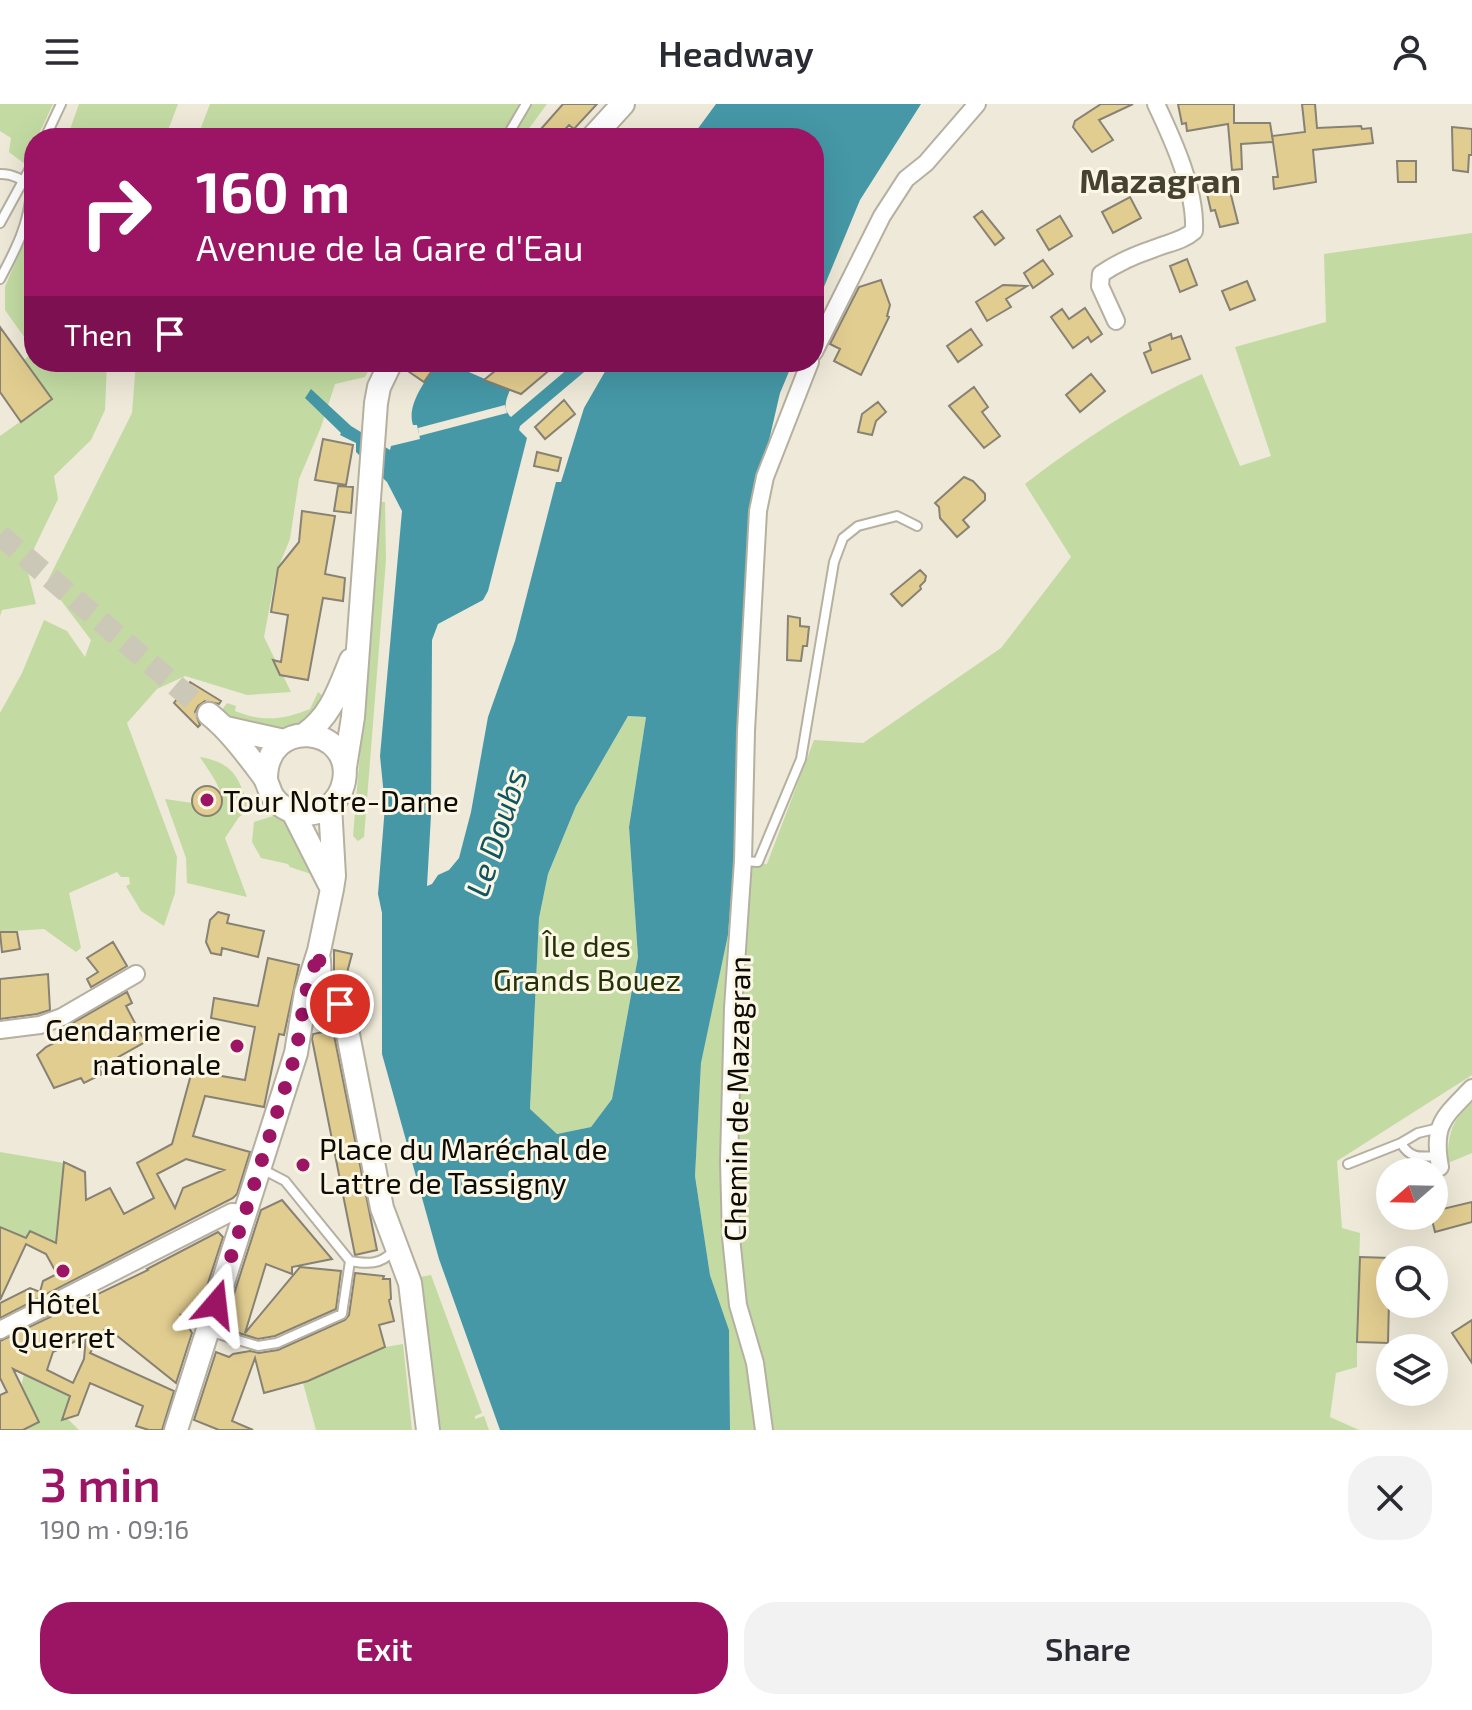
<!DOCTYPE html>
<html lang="en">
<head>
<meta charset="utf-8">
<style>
	body { margin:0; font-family:"Exo 2",sans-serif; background:#f2f2f3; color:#2b2b33; height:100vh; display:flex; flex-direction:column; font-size:30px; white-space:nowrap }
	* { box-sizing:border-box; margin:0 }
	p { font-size:26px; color:#7c7c81 }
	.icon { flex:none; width:44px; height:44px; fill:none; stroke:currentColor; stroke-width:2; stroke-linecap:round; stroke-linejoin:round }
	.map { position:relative; height:1326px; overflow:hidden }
	.details { display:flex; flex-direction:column; background:#fff; flex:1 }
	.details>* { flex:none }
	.hud { position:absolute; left:24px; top:24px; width:800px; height:244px; border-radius:32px; box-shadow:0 8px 32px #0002; background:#9c1464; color:#fff; overflow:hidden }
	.needle { width:52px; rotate:250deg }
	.controls { position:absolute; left:1376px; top:1054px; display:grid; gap:16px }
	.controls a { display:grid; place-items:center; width:72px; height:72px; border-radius:50%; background:#fff; box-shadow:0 8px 32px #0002; font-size:40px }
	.pin { position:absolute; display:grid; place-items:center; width:68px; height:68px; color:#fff; margin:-34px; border:4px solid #fff; border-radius:50%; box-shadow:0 2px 8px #0007 }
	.me { position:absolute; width:88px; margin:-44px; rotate:17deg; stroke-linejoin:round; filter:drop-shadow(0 0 6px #0008) }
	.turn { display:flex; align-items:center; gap:28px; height:168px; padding:0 40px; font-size:36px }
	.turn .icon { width:104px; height:104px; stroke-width:2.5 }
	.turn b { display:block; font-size:56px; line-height:68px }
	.then { display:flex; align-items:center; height:76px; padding:0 40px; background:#0003; gap:16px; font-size:30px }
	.round { display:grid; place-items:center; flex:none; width:84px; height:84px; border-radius:32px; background:#f2f2f3 }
	.summary { display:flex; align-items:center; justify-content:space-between; height:136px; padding:0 40px }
	h1 { font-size:48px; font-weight:600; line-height:60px; color:#9c1464 }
	.action { display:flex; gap:16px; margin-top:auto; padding:16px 40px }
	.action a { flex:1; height:92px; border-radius:32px; background:#9c1464; color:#fff; font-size:32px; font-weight:600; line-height:92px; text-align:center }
	.action a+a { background:#f2f2f3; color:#2b2b33 }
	header { display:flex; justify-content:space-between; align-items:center; height:104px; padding:0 40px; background:#fff; font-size:36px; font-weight:600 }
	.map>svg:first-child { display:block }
	.green { fill:#c3dba3 }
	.water { fill:#4698a7; fill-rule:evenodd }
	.pier { fill:#eee9d8 }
	.building { fill:#e2cd90; stroke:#878273; stroke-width:2; fill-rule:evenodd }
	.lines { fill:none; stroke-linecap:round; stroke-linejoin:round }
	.secondary-tunnel { stroke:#ccc8b8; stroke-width:22; stroke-dasharray:22 11; stroke-linecap:butt }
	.service-casing { stroke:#b5b0a0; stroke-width:12 }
	.minor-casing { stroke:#b5b0a0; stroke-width:20 }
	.secondary-casing { stroke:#b5b0a0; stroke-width:26 }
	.service { stroke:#fff; stroke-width:8 }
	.minor { stroke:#fff; stroke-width:16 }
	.secondary { stroke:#fff; stroke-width:22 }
	.route { stroke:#9c1464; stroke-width:14; stroke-dasharray:0 25.2 }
	.poi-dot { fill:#9c1464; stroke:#fcf6e5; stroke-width:3 }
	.labels { text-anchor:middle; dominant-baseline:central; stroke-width:6; stroke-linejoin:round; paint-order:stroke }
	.poi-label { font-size:30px; fill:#0d0b06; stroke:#fcf6e5; text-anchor:start }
	.park-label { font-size:30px; fill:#243207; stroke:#fcf6e5 }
	.street-label { font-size:30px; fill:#0d0b06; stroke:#fcf6e5 }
	.water-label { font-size:32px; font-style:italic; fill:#0e5560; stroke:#fcf6e5 }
	.quarter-label { font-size:34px; font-weight:bold; fill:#454133; stroke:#fcf6e5 }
</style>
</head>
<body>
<header><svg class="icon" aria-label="menu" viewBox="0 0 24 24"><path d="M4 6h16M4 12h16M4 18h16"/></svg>Headway<svg class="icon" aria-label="person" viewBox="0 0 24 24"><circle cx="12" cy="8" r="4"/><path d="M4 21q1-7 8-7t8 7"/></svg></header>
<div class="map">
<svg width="1472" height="1326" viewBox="0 0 1472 1326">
	<rect width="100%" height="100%" fill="#eee9d8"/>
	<path class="green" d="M0 0H53L37 34H34V41L25 60 9 48 11 34 0 27Z
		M79 0H178L165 34H67Z
		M210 0H547L522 34H197Z
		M34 125V258H107L105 306 91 336 54 372 58 395 26 461 36 500 2 506 0 512V332L52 295 24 256 34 247 5 206V183L23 140 30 137Z
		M1472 129V971L1337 1057 1342 1124 1360 1129 1357 1250V1263L1336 1269 1330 1313 1359 1326H730L729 1226 710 1171 695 1072 701 958 728 831 734 756 767 760 814 636 863 639 1001 544 1071 453 1025 380C1081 337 1138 299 1202 270L1240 362 1271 352 1235 243 1326 218 1324 150Z
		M136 258H373L365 273 335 280 321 323 299 375 290 435 276 469 264 533 291 588 247 591 185 572 157 585 127 619 177 753 175 789 164 822 141 807 126 782 130 780 129 773H121L117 768 69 789 81 844 76 848 44 825 0 828V609L22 569 44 516 67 527 85 553 91 536 47 478 132 309Z
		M381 398H385L386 456 364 733 358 737 353 732Z
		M318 588 323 592C318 601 314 612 305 618 280 634 243 623 222 606L227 599 236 602 235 607C262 618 283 616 310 605Z
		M628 612 646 613 629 723 638 853 612 995 591 1023 557 1030 530 1006 539 814 548 770 576 702Z
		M200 653C235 659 239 675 250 706L239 713 225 734 247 793 187 779 186 754 165 695 193 699C201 718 225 714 222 694 219 679 208 666 200 653Z
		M276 711 291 724 300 737 296 740 311 770 290 763 288 760 261 754 252 738 254 718Z
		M1472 998V1049L1448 1059C1447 1032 1452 1015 1472 998Z
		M0 1048 64 1059 56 1139 30 1127 26 1134 0 1129Z
		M431 1171 482 1309 475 1312V1315L484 1312 489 1326H439L420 1173Z
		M403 1240 412 1326H316L303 1279 385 1243Z
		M24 1270 70 1292 64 1311 79 1326H11L26 1325 39 1318 21 1282Z"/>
	<path class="water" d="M716 0H921L860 96 814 207V34H691Z
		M438 258H446L510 286C506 296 502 305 511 313L576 258H596L520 322 519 326 527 334 488 487 483 496 438 520 432 536 431 711 427 782 432 780 438 771 449 766 459 754 471 708 488 613 515 537 556 378H561L584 304 607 264 605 261 607 258H793L780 289 761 371 744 525 734 756 728 831 701 959 695 1072 710 1171 729 1226 730 1326H500L439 1155 382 950V809L378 790 385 702 380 652 402 407 387 378 356 348V339L340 331 341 329 305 294 311 285 351 322 390 346 391 342 420 335 417 321H413C406 300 427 275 438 258ZM628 612 646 613 629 723 638 853 612 995 591 1023 557 1030 530 1005 539 814 548 770 576 702Z"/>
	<path class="pier" d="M505 301 507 309 419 332 418 324Z"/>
	<path class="building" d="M563 0H597L574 25 569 21 557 34H533Z
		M1101 0H1133L1099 16 1113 36 1092 48 1073 23 1075 17Z
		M1178 0H1234V19H1270L1273 37 1272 32 1305 28 1302 0H1315L1317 24 1361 22 1362 25 1371 24 1373 39 1313 46 1316 78 1274 85 1273 73H1278L1273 38 1241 40 1242 65 1232 66 1228 20 1187 27 1186 19 1182 20Z
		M1452 23 1472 25V51H1469L1468 68 1453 66Z
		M1397 57H1416V78H1398Z
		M1221 78 1222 85 1229 83 1238 119 1220 123 1215 106 1211 107 1205 81Z
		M1130 93 1141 114 1113 129 1102 108Z
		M982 107 1004 134 995 141 974 113Z
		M1060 112 1072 132 1049 146 1037 126Z
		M1187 155 1197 181 1180 188 1170 162Z
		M1043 156 1053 170 1033 184 1024 169Z
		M881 176 890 201 887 212 889 213 861 271 834 257 840 245 830 240 859 183Z
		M1247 177 1255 196 1230 206 1222 187Z
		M1003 181 1027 182 1006 195 1011 203 987 217 976 198Z
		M1085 204 1102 230 1091 238 1088 233 1073 244 1051 213 1062 205 1069 215Z
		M0 223 52 295 21 318 0 288Z
		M971 225 982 241 958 258 947 242Z
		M1171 230 1172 235 1181 232 1190 255 1152 269 1144 249 1151 246 1149 239Z
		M410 258H438L424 278 405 265Z
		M506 258H559L521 290 484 276Z
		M1091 270 1105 287 1080 308 1066 291Z
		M974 283 988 303 982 308 1000 332 984 344 949 302Z
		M564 296 575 310 545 335 535 323Z
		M878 298 886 308 876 317 872 331 858 328 862 310Z
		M323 335 353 341 346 381 315 376Z
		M537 348 561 354 558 367 534 362Z
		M964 373 973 377 985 390V396L963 416 969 423 957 433 940 414 939 403 935 399Z
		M338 382 353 383 351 409 334 407Z
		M302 407 335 412 325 470 345 474 343 497 323 494 308 576 280 571 273 556 281 558 288 511 271 508 278 464 299 438Z
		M920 466 926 472 925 477 920 482 921 485 902 502 891 490Z
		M788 512 800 514V522L809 523 807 542H803L801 557 787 556Z
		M190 578 221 597 219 600 205 597 198 602 195 608 200 621 198 623 174 599Z
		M192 697a15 15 0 1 1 30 0a15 15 0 1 1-30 0Z
		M218 808 229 811 227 819 264 827 258 853 222 844 221 851 211 849 206 838 210 816Z
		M0 828H17L20 845 2 848Z
		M113 838 127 862 91 883 87 875 98 868 87 854Z
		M334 846 352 850 345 876 334 871Z
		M268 854 299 861 284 931 279 930 264 1003 205 992 193 1032 250 1048 237 1090 233 1094 0 1214V1199L30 1184 40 1188 43 1177 57 1170 46 1150 26 1140 0 1196V1123L26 1134 30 1127 56 1139 64 1058 85 1068 86 1096 110 1084 124 1110 154 1094 137 1059 172 1040 192 967 245 976 255 923 211 914 214 894 258 902ZM186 1055 224 1066 183 1084 175 1104 157 1070Z
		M48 870 50 906 37 910 0 915V875Z
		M127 888 132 899 126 902 145 938 99 964 102 970 84 979 81 974 54 984 37 951 46 943 68 932 64 924Z
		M333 926 377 1146 355 1151 312 935 313 930Z
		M282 1096 332 1155 292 1163V1170L266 1160 245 1229 300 1163 341 1167 336 1205 275 1232 258 1235 223 1224 261 1106Z
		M1472 1098V1118L1435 1128 1431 1112H1434V1107Z
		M218 1128 223 1133 196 1216 181 1211 192 1229 176 1279 106 1223 90 1249 174 1287 162 1326H149L136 1322 143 1302 90 1279 78 1311 62 1316 70 1292 13 1265 39 1318 23 1326H0V1291L7 1288 0 1274V1237L148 1166 147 1165ZM86 1232 84 1255 73 1279 47 1266 53 1248Z
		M1360 1153 1390 1154 1388 1239 1357 1238Z
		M355 1169 384 1172 383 1175H390L391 1195 389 1196 394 1217 379 1221 385 1243 308 1277 264 1289 255 1254 232 1317 253 1326H219L194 1316 216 1248 229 1253 233 1250 250 1247 259 1249 278 1246 345 1216 349 1211Z
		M1472 1216V1259L1452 1229Z"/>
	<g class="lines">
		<path class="secondary-tunnel" d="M0 431 209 610"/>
		<g class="service-casing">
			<path id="service" d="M45 34 61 0
				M506 34 526 0
				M0 70C12 70 25 75 31 86 29 120 16 145 0 175
				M0 119 34 57
				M743 757 758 758 801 655 834 458 843 434 858 422 897 412 917 422
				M1401 1039C1410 1055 1420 1053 1438 1052
				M1348 1060 1401 1039 1418 1029 1439 1024
				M260 1064 285 1077 350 1157
				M350 1157C367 1160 381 1161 393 1147
				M208 1227 258 1242 277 1239 342 1210 350 1157"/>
		</g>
		<g class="minor-casing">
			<path id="minor" d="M1116 217 1100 182 1101 170C1117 159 1135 151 1153 145 1167 139 1183 137 1194 127 1196 86 1173 36 1156 0
				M814 248 882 112 906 75 926 59 977 0
				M0 926 40 921 62 913 136 870
				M1440 1063C1432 1020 1444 1013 1472 984
				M0 1226 232 1108 245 1109
				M764 1326 755 1259 738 1201 731 1133 729 1057 733 904 743 757 746 627 758 407 765 373 810 258"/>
		</g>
		<g class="secondary-casing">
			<path id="secondary" d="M592 34 623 0
				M209 610C230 627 246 649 262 670 268 677 268 685 273 693 285 710 310 715 328 703 336 697 342 687 344 677 354 622 266 611 266 675
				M226 624 284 637
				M305 630C331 612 339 585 351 556
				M345 663 353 613 376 299 379 283 391 258
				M293 708 330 781
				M319 856 320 877 340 900 346 920 382 1104 410 1179 428 1326
				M176 1326 296 949 306 888 319 847 332 785 334 772 330 701"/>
		</g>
		<use href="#service" class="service"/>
		<use href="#minor" class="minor"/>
		<use href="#secondary" class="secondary"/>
	</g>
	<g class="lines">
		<path class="route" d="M216 1200 296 949 306 888 319 847 320 877 340 900"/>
	</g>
	<g class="poi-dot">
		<circle cx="207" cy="696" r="8"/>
		<circle cx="237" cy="942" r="8"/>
		<circle cx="303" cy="1061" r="8"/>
		<circle cx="63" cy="1167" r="8"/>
	</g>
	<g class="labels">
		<g class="poi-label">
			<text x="223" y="696">Tour Notre-Dame</text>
			<text x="221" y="925" text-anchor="end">Gendarmerie<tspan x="221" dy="34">nationale</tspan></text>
			<text x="319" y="1044">Place du Maréchal de<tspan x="319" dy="34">Lattre de Tassigny</tspan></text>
			<text x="63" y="1198" text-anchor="middle">Hôtel<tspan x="63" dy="34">Querret</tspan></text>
		</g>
		<g class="park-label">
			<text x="587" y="841">Île des<tspan x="587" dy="34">Grands Bouez</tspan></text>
		</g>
		<g class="street-label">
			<text transform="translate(736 995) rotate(-89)">Chemin de Mazagran</text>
		</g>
		<g class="water-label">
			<text transform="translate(495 728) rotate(-72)">Le Doubs</text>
		</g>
		<g class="quarter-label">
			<text x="1160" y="75">Mazagran</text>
		</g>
	</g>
</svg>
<div class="controls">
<a><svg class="needle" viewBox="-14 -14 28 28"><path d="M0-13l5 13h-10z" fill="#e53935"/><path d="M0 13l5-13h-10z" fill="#7c7c81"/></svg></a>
<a><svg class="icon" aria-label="search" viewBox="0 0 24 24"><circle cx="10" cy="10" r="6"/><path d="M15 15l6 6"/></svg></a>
<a><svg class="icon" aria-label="layers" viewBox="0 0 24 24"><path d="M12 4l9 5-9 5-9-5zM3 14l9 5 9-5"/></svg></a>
</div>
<div class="pin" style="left:340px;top:900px;background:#d93025"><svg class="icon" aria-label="arrive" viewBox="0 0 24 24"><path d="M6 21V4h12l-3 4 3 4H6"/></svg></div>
<svg class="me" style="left:216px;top:1200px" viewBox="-20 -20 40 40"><path d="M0-17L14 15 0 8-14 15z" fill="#9c1464" stroke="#fff" stroke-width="4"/></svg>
<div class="hud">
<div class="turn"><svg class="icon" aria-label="right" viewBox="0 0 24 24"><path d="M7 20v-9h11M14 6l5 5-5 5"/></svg><div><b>160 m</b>Avenue de la Gare d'Eau</div></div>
<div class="then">Then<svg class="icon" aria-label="arrive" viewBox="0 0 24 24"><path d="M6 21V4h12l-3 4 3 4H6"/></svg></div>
</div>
</div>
<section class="details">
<div class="summary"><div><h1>3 min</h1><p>190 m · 09:16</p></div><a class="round"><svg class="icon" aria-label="close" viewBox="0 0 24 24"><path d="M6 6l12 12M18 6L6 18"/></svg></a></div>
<div class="action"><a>Exit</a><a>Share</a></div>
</section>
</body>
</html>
